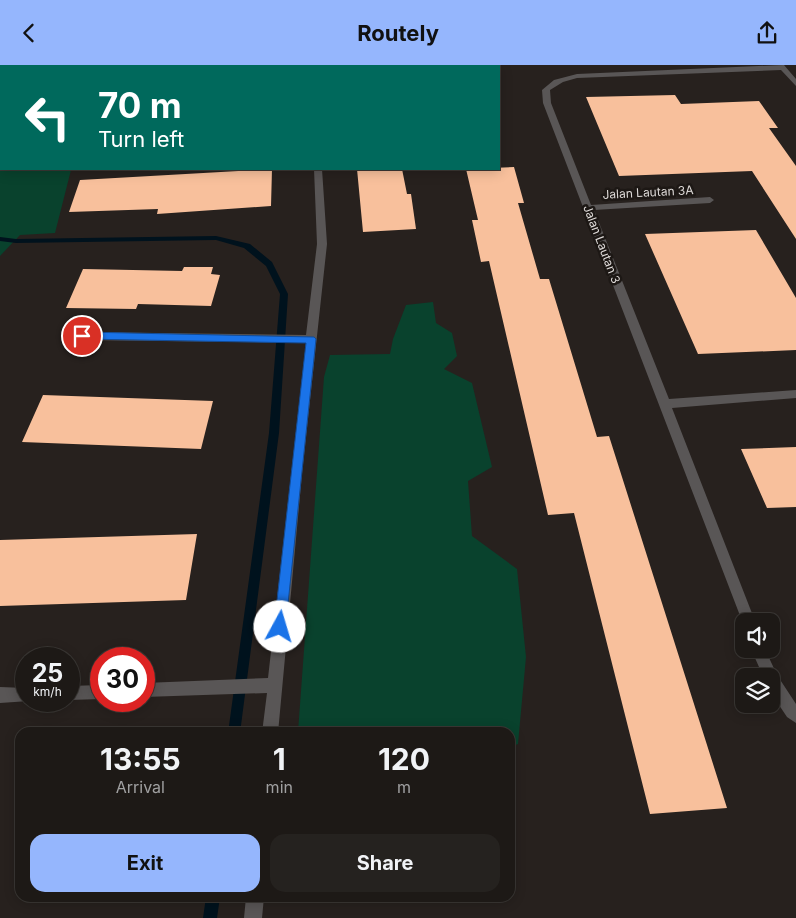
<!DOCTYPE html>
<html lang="en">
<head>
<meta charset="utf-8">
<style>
	body { margin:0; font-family:Inter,sans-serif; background:#25221f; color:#f1f3f6; height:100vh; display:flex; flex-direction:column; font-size:19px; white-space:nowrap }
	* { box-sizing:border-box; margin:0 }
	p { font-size:16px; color:#a0a0a1 }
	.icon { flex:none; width:28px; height:28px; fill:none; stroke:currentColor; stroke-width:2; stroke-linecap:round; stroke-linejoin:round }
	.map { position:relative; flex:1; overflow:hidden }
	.details { position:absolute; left:15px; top:662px; width:500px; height:175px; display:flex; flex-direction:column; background:#1d1916; border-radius:15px; box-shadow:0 2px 12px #0003,0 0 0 1px #3b3835 }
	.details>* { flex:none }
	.guide { position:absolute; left:0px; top:0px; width:500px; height:105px; box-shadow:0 2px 12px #0003,0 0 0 1px #3b3835; background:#00695c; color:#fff; overflow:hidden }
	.controls { position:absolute; left:735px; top:548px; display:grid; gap:10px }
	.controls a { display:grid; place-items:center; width:45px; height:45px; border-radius:10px; background:#1d1916; box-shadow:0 2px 12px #0003,0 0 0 1px #3b3835; font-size:25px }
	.speed { position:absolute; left:15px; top:582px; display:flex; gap:10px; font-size:25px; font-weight:700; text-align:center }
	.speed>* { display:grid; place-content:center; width:65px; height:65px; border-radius:50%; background:#1d1916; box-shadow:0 2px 12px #0003,0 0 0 1px #3b3835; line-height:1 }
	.speed small { font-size:12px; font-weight:400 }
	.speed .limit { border:8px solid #d22; background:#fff; color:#111 }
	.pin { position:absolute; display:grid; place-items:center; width:42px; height:42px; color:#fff; margin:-21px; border:2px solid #fff; border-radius:50%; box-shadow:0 1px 5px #0007 }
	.me { position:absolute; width:55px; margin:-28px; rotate:6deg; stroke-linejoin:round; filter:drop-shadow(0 0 4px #0008) }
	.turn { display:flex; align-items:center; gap:18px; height:105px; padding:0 15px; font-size:22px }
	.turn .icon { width:65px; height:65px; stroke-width:2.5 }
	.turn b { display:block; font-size:35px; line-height:42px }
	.eta { display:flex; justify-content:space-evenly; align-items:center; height:85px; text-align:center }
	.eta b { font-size:30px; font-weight:700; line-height:35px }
	.cta { display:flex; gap:10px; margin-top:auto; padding:10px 15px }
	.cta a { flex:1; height:58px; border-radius:15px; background:#95b6fd; color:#111; font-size:20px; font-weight:700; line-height:58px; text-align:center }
	.cta a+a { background:#25221f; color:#f1f3f6 }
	header { display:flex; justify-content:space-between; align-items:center; height:65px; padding:0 15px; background:#95b6fd; color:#111; font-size:22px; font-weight:700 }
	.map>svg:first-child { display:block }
	.green { fill:#09422d }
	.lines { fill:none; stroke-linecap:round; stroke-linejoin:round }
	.stream { fill:#00121d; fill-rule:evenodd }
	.building { fill:#f8c09c }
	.street { fill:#595656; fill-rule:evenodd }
	.route { fill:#1a73e8; stroke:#114b97 }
	.labels { text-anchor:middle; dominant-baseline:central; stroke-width:5; stroke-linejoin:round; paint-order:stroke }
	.far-street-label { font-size:12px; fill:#dedad8; stroke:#1d1815 }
</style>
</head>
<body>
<header><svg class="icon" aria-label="back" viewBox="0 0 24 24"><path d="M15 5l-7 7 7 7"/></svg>Routely<svg class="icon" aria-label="share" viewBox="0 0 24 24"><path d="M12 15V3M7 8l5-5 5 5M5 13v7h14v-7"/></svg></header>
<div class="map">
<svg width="796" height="853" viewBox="0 0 796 853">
	<rect width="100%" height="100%" fill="#27211e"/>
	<path class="green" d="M0 102 1 104 71 105 55 168 20 170 0 191Z
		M433 237 436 258 452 268 457 291 444 304 472 318 492 402 468 416 472 471 517 504 526 592 518 679 510 682V668L298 667 324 312 330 290 390 289 393 274 406 240Z"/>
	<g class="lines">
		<path class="stream" d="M216 171 250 179 272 197 288 229 279 368 240 668H228L269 368 280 229 266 201 244 183 216 175 16 178 0 176V172L16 174Z
			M206 832H220L217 853H203Z"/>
	</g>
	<path class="building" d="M675 30 681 39 759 36 778 63H769L796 101V174L752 106 619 111 586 32Z
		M514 102 524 138H518L540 214H549L597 372 609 371 727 743 650 749 574 448 548 450 489 196 481 197 472 155H478L466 104Z
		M272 104 271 141 157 149 158 144 69 147 80 115Z
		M357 104H402L407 129H411L416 164 363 167Z
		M756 165 796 233V285L698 289 645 169Z
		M184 202H213L211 209 220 210 211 241 138 239 136 244 66 243 83 204 182 206Z
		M43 330 213 336 201 384 22 377Z
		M796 382V442L767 443 741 384Z
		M197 469 186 535 0 541V475Z"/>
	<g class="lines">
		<path class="street" d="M311 0H319L320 1H312Z
			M784 0 796 14V21L781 5 577 13 563 17 550 25 551 38 591 140 710 132 714 135 710 138 594 145 669 334 796 325V333L672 343 755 556H744V561L543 38 542 25 554 15 577 9Z
			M314 104H322L327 179 302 409 278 668H262L267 628 144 632V618L268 613 306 278 82 275 77 271 82 267 306 270 317 179Z
			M751 584H765L777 610 796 639V658L787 652 771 628V611H763Z
			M101 620V634L69 635V621Z
			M0 622 26 623V636H29L0 638Z
			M246 832H264L262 853H244Z"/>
	</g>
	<path class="route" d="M82 267 314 272 316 274 285 567 280 569 276 567 274 562 306 278 82 274 77 271Z"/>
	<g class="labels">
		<g class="far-street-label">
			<text transform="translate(648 127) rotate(-3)">Jalan Lautan 3A</text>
			<text transform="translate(602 179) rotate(69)">Jalan Lautan 3</text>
		</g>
	</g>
</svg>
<div class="controls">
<a><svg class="icon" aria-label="sound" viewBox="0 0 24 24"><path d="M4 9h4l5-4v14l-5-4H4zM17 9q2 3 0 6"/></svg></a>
<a><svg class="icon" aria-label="layers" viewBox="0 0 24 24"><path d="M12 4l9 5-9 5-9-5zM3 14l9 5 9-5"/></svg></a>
</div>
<div class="speed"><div>25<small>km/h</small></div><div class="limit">30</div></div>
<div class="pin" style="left:82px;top:271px;background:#d93025"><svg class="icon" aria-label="arrive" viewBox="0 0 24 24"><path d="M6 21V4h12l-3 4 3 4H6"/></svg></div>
<svg class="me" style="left:280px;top:562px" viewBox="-20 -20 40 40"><circle r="19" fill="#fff"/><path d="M0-13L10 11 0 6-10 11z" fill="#1a73e8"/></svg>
<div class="guide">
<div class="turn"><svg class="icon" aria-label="left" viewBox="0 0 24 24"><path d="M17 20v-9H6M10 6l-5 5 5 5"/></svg><div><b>70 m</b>Turn left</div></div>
</div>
<section class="details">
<div class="eta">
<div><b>13:55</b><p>Arrival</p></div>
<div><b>1</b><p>min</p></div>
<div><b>120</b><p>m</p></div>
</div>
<div class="cta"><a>Exit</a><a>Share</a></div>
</section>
</div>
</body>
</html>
